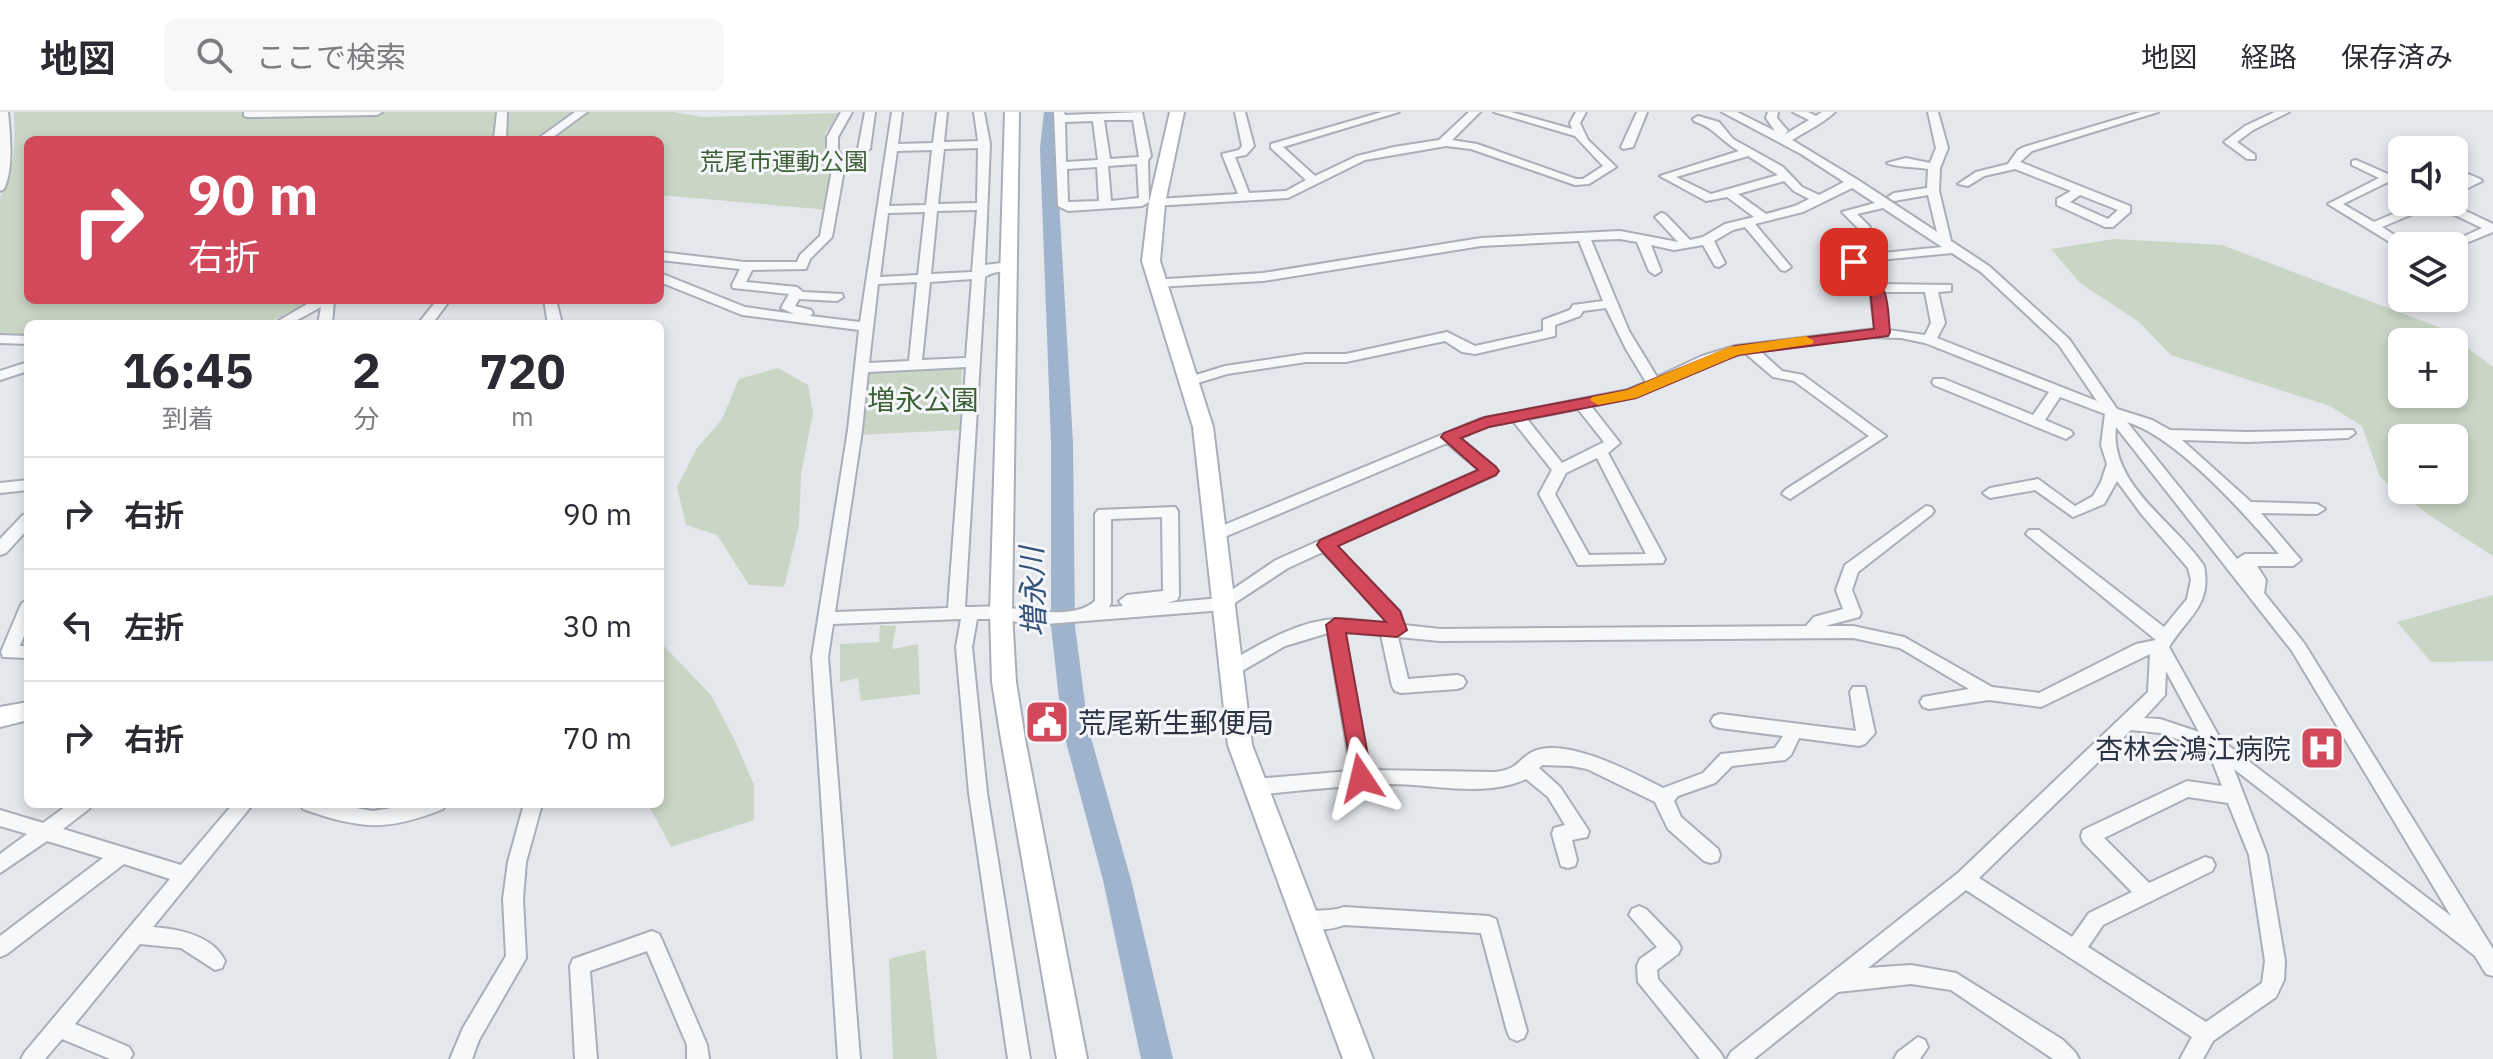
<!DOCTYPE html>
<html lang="ja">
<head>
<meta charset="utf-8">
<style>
	body { margin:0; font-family:"IBM Plex Sans","Noto Sans JP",sans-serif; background:#f7f7f7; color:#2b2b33; height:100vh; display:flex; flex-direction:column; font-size:30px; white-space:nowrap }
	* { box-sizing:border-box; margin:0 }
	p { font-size:26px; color:#7c7c81 }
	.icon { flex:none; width:44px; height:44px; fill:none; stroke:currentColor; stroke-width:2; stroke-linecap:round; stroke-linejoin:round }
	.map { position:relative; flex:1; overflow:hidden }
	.details { position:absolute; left:24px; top:208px; width:640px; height:488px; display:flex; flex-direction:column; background:#fff; border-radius:12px; box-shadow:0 4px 12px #0003 }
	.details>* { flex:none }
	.guide { position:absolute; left:24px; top:24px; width:640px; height:168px; border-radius:12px; box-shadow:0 4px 12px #0003; background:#d1495b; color:#fff; overflow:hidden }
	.buttons { position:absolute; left:2388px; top:24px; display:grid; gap:16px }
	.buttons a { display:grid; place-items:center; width:80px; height:80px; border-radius:12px; background:#fff; box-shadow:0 4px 12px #0003; font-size:40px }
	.pin { position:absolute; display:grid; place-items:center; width:68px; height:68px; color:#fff; margin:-34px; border-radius:16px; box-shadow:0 4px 12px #0006 }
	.me { position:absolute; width:88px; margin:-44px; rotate:350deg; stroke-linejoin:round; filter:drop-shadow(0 0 6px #0008) }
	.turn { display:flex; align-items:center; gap:28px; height:168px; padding:0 32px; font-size:36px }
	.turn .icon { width:104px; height:104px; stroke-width:2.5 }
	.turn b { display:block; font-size:56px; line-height:68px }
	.eta { display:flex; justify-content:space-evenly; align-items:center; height:136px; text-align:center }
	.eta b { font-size:48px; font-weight:800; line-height:56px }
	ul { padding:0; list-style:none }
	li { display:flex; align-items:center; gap:24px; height:112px; padding:0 32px; border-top:2px solid #e1e1e2 }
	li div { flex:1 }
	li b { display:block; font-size:30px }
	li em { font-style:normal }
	header { display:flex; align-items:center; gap:48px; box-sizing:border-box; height:112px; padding:0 40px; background:#fff; border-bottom:2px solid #e1e1e2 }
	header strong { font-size:38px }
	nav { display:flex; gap:44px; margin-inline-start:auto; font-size:28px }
	.search { width:560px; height:72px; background:#f7f7f7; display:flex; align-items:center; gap:20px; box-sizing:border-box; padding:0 28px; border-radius:12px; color:#7c7c81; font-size:30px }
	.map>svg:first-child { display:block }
	.green { fill:#c9d6c5; fill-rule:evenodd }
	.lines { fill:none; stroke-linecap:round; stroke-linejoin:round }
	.river { fill:#9fb4cc; fill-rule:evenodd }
	.street-casing { stroke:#a9aeb7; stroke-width:4 }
	.secondary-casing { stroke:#a9aeb7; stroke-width:4 }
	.street { fill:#f7f8fa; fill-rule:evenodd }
	.secondary { fill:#fff; fill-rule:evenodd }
	.route { fill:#d1495b; stroke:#882f3b; stroke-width:2 }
	.slow { fill:#f59e0b }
	.labels { text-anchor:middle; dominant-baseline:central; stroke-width:6; stroke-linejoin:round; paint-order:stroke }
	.far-park-label { font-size:24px; fill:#3f6138; stroke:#f4f6f9 }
	.park-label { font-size:28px; fill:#3f6138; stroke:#f4f6f9 }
	.poi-label { font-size:28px; fill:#2b3445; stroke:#f4f6f9; text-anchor:start }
	.water-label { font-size:30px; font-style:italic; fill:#34527a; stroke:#f4f6f9 }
</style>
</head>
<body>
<header>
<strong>地図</strong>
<div class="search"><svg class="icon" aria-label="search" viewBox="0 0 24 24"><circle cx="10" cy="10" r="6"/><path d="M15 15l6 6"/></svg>ここで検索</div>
<nav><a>地図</a><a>経路</a><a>保存済み</a></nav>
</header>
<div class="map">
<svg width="2493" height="947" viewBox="0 0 2493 947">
	<rect width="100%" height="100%" fill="#e4e7ec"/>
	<path class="green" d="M14 0H674L702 5 840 1 825 21 832 69 828 98 660 83V28H28V188H312L266 212H28V223L0 221V85C16 58 15 30 14 0Z
		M2114 127 2222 133 2441 216 2493 255V444L2429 403 2380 365 2362 314 2330 294 2171 243 2139 210 2080 171 2051 137ZM2402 230H2454V282H2402ZM2402 326H2454V378H2402Z
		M962 253 960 318 857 323 867 257Z
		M778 256 808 273 813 301 801 362 799 413 784 475 749 473 717 423 686 413 677 375 697 336 721 309 739 267Z
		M2493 483V549L2431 550 2397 510Z
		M880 513 896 514 892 537 918 532 920 582 861 589 858 566 840 570V532L879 530Z
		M660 530 711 583 735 629 754 673V708L671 735 648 692H660Z
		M925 838 937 947H893L889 847Z"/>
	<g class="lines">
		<path class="river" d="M1044 0H1060L1056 36 1073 331 1075 514 1088 615 1131 768 1173 947H1141L1103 768 1062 615 1051 514V331L1040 36Z"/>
		<g class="street-casing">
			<path id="street" d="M0 0H8C10 23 14 56 4 77L0 79Z
				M244 0H382L377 3 248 5 244 4Z
				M497 0H507L506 28H494Z
				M575 0H587L549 28H536Z
				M841 0H852L838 25V38L845 52 832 125 810 147 806 157 752 158 746 170 797 175 803 180 842 182 843 185 837 189 799 187 795 194 811 198 813 201 810 204 860 210 892 0H902L898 32 933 31 937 0H947L944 30 978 29 974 0H984L990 32 985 153 1009 150 1015 154C1008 161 994 158 985 165L965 495C977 495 990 494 1003 495 1029 498 1074 508 1095 489V402L1098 398 1175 395 1178 399 1179 484 1177 488 1166 491 1220 486 1276 448 1479 358 1447 331 1222 426H1212L1209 422 1212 418 1480 307 1627 278 1646 270 1626 237 1606 196 1583 199 1580 204 1555 213V224L1475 242 1462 240 1445 229 1346 250H1306L1227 262 1188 274 1181 270 1183 267 1225 254 1306 242H1346L1447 220 1475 234 1543 219V208L1570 198 1573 193 1603 189 1579 129 1481 134 1263 169 1156 175 1152 174V168L1263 161 1481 126 1620 119 1678 130 1655 105 1661 101 1665 102 1690 128 1703 125 1725 112 1754 105 1727 85 1706 89 1660 64 1739 39C1721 29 1715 16 1694 9L1693 7 1698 4 1719 10 1733 27 1783 55 1802 75 1819 83 1844 70 1801 42 1722 0H1737L1775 19 1766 6 1768 0H1778L1777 6 1788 19 1784 23 1809 8 1793 0H1808L1816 4 1822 0H1835C1822 12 1808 18 1792 28L1858 68 1937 120 1928 83 1894 89 1888 85 1894 81 1927 76 1928 57C1917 55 1894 55 1887 51L1906 46 1930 51 1936 36 1928 0H1938L1948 36 1940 56 1939 79 1951 129 1989 154 2069 227 2117 297 2152 308 2170 318 2247 320 2353 318 2355 321 2348 326 2247 330 2182 328 2251 390 2317 392 2325 397 2317 402 2261 401 2301 448 2293 454H2257L2266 468 2264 481 2304 531 2493 837V864L2486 862 2475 844 2234 657 2267 743 2285 849 2284 868 2276 885 2213 929 2203 947H2180L2192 925 1966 778 1868 856 1911 853 1956 861 2063 928 2075 940 2079 947H2053L1951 878 1911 872 1838 880 1754 947H1727L1731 940 1958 761 2148 580 2150 542 2041 595 1989 588 1929 597 1923 595 1920 590 1923 585 1969 577 1900 536 1853 526 1440 529 1398 525 1408 567 1457 563 1463 565 1466 570 1463 575 1457 577 1401 581 1395 579 1392 574 1381 523 1344 520 1369 658 1495 660C1519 657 1516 649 1532 640 1565 624 1634 661 1663 676L1703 661 1721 642 1775 636 1783 624 1720 616 1714 614 1711 609 1714 604 1720 602 1856 619 1850 580 1853 575H1865L1875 621 1865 632 1859 634 1799 626 1791 643 1785 648 1732 654 1715 671 1678 684 1674 689 1681 705 1718 737 1720 743 1718 749 1711 751 1704 749 1668 717 1655 690 1587 657 1571 654 1542 653 1539 656 1560 675 1589 719 1587 725 1572 728 1577 748 1575 754 1568 756 1561 754 1552 722 1554 716 1565 713 1548 685 1526 667C1485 686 1434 672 1390 672 1345 673 1299 679 1254 683L1248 680 1245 675 1248 670 1254 667 1351 659 1328 521 1285 534 1237 562H1225L1223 557 1225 552C1259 533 1296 509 1336 507 1353 506 1371 511 1387 511L1386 506 1323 440 1288 456 1224 498 1033 513 1001 507H977L972 535 987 681 1030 947H1008L969 681 956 535 961 507 833 512 828 545 860 947H838L812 545 848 318 859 218 742 203 660 170V161L745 195 794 202 781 196 789 182 733 176 732 173 740 157 660 148V140L745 150H797L800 143 820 124 833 52 827 38V25ZM978 36 977 91 938 92 944 37ZM932 38 926 93 889 94 897 39ZM1748 44 1778 63 1711 82 1676 65ZM1784 69 1794 79 1809 87 1795 94 1766 102 1738 82ZM1852 76 1875 91 1842 100 1860 118H1868L1870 115 1857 102 1883 96 1942 135 1883 141 1879 142V148L1952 141 1981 160 2059 233 2097 289 1937 226 1945 211 1938 180 1951 179V173L1881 172 1878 167 1864 161 1858 147 1834 145V151L1849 153 1854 166 1869 172 1875 217 1735 234 1702 244 1657 265 1629 219 1591 128 1620 127 1637 130 1649 159 1655 163 1661 159 1651 133 1674 138 1703 133 1715 154 1719 155 1725 151 1714 129 1733 118 1745 115 1781 158 1785 159 1791 155 1755 112 1803 100ZM977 98 972 160 931 162 937 99ZM925 100 918 163 880 165 888 101ZM972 167 966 246 922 248 930 170ZM917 170 909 249 869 251 878 172ZM1884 180H1925L1931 211 1925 223 1888 218ZM1868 225 1901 226 1925 231 2049 280 2033 303 1944 267H1934L1932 270 1934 273 2061 325 2066 327 2073 322 2071 319 2045 308 2060 285 2105 302 2101 333 2107 352 2101 370 2093 384 2075 394 2038 367 1990 376 1983 381 1990 386 2035 378 2073 405 2104 392 2117 369 2142 403 2188 456 2191 468 2187 487 2164 515 2039 418H2029L2026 422 2156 528 2136 532 2039 581 1992 575 1904 525 1853 514H1825L1859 505 1861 501 1852 478 1858 460 1931 403 1934 399 1931 395 1926 394 1845 453 1836 478 1843 497 1814 505 1806 514 1440 517 1404 513 1400 500 1336 434 1495 363 1497 359 1495 355 1460 326 1488 314 1513 309 1552 358 1539 382 1578 453 1663 451 1665 447 1608 341 1620 331 1591 294 1636 285 1712 250 1745 241 1773 265 1794 269 1869 324 1785 378 1782 382 1790 387 1886 324 1803 263 1782 259 1760 239ZM966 255 948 496 835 500 862 318 868 260ZM1578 297 1604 330 1562 351 1527 307ZM2127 310C2177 325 2245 402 2279 442H2245L2237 447ZM2116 315 2292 539 2451 804 2221 628 2169 535C2187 505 2212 494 2204 454 2176 411 2109 373 2116 315ZM1597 346 1646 442 1589 443 1555 382 1566 361ZM1162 405 1163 479 1127 483 1119 489 1123 494 1109 495 1111 491V407ZM2166 559 2199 620 2160 607 2144 606 2165 583ZM2131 618 2160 621 2208 638 2222 674 2187 669 2083 718 2081 724 2083 730 2132 780 2089 801 2072 825 1979 766ZM2188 685 2228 691 2249 743 2265 849 2262 871 2206 910 2088 835 2103 813 2212 759 2215 753 2212 747 2205 745 2149 771 2104 726Z
				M865 0H875L870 37 864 40 858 37Z
				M1054 0H1064L1065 3 1142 0 1151 44 1148 48 1149 90 1142 94 1068 99 1058 94ZM1104 8H1133L1139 45 1110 47ZM1093 9 1098 48 1066 50 1065 10ZM1137 52 1139 86 1111 89 1108 54ZM1097 55 1099 89 1068 90 1067 57Z
				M1235 0H1245L1254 34 1246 43 1235 45 1249 81 1286 79 1306 68 1271 36V32L1382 0H1399L1283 35 1315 64 1357 44 1394 35 1439 28 1469 0H1480L1452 28 1477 32 1576 67H1583L1603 54 1575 24 1494 0H1511L1572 17 1570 11 1576 0H1586L1580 11 1588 28 1616 55 1589 72 1575 73 1471 37 1446 34 1365 48 1288 86 1153 94 1151 91 1157 87 1238 82 1222 42 1239 38 1242 34Z
				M1637 0H1647L1633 35 1623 37 1621 35Z
				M2141 0H2158L2032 39 2020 50 2130 94V100L2113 115H2105L2057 93V87L2071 79 2015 57 1984 64 1968 74 1958 72 1976 60 2008 52 2018 38 2024 35ZM2080 83 2118 98 2108 107 2070 90Z
				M2275 0H2289L2253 18 2237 30 2255 43V47H2247L2224 30 2245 14Z
				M2356 48 2388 62 2402 56V63L2397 66 2402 68V76L2388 70 2343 92 2374 110 2421 90H2447L2493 112V120L2454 136V134H2443L2482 116 2434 93 2382 115 2411 134H2402L2401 137 2328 92 2379 66 2352 53V49Z
				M2454 56 2480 67 2482 69 2454 83V75L2466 69 2454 63Z
				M314 188H334L332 212H318L321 195 290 212H273Z
				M437 188H450L432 212H418Z
				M544 188H556L562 212H548Z
				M0 223 28 224V232L0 231Z
				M28 250V259L0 268V259Z
				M28 368V378L0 381V371Z
				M28 402V417L6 441 0 443V427L23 403Z
				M28 489V514L20 534H28V546L3 545 1 540 20 495 22 491Z
				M69 692H92L89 697 63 717 181 753 233 692H253L153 815C178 817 213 823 225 849L222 856 215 858 181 836 140 832 75 912 129 935 133 942 130 947H110L62 927 45 947H21L25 940 170 767 124 752 7 842 0 845V824L103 746 47 729 0 761V742L27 722 0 714V698L43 711Z
				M300 692H333L373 699 416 692H446L443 697C386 720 360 717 303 697Z
				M524 692H542L526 750 523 787 526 846 479 928 472 947H450L463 916 506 844 503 787 508 750Z
				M1639 794 1646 797 1678 830 1681 836 1678 842 1657 858 1658 867 1720 940 1724 947H1700L1638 870 1637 854 1640 847 1657 835 1629 803 1632 797Z
				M1344 795 1489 804 1496 807 1527 919 1524 926 1517 929 1510 926 1507 919 1481 821 1344 813C1331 818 1311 820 1297 814L1294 808 1297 802C1312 796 1328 801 1344 795Z
				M652 819 659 822 662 828 707 933 709 947H687V933L647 839 590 859 597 947H575L570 854 573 847Z
				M1918 925 1925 928 1928 935 1920 947H1894L1898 940Z"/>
		</g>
		<g class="secondary-casing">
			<path id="secondary" d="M1005 0H1019L1012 501 1016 570 1025 627 1087 947H1057L1001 627 992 570 990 501Z
				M1170 0H1184L1165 91 1160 149 1213 315 1252 633 1373 947H1343L1228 633 1193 315 1142 149 1149 91Z
				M28 590V608L0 615V595Z"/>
		</g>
		<use href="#street" class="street"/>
		<use href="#secondary" class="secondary"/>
	</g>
	<path class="route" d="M1854 146 1859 147 1865 161C1891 173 1887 194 1890 220L1888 224 1738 243 1636 286 1489 315 1461 326 1496 355 1499 359 1496 363 1338 434 1400 499 1407 518 1397 525 1346 521 1372 666 1369 672 1361 675 1354 672 1326 513 1335 506 1386 510 1320 437 1317 433 1320 428 1478 358 1441 325 1444 321 1485 305 1627 278 1735 234 1874 217 1870 176 1853 166 1847 150Z"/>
	<path class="slow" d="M1806 224 1814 229 1812 232 1738 243 1636 286 1598 293 1590 288 1592 285 1627 278 1729 235Z"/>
	<defs>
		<g id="civic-square" transform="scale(2.3)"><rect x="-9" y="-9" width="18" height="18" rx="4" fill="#d1495b" stroke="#f4f6f9"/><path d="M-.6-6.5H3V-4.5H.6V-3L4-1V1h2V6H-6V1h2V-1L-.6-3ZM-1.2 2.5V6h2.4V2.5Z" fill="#fff"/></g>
		<g id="hospital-square" transform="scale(2.3)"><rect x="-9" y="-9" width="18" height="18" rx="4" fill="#d1495b" stroke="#f4f6f9"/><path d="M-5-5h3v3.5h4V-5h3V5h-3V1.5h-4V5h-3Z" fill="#fff"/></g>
	</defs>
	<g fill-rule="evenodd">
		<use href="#civic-square" x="1047" y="610"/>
		<use href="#hospital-square" x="2322" y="636"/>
	</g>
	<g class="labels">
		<g class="far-park-label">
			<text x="784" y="49">荒尾市運動公園</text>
		</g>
		<g class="park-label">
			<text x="923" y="287">増永公園</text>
		</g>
		<g class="poi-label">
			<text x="1078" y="610">荒尾新生郵便局</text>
			<text x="2291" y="636" text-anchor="end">杏林会鴻江病院</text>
		</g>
		<g class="water-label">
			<text transform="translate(1032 480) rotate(-92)">増永川</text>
		</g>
	</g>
</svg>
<div class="buttons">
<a><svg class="icon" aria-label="sound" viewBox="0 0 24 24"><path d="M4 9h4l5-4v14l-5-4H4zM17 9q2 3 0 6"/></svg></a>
<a><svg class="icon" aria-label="layers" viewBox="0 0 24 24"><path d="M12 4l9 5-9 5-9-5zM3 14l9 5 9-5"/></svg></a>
<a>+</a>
<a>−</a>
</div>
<div class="pin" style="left:1854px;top:150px;background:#d93025"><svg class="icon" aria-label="arrive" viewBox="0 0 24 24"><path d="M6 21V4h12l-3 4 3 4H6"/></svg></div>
<svg class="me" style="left:1361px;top:666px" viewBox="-20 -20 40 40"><path d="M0-17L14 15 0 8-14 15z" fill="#d1495b" stroke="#fff" stroke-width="4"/></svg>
<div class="guide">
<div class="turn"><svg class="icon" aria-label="right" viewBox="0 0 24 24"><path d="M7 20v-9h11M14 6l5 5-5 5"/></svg><div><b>90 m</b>右折</div></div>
</div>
<section class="details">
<div class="eta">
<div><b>16:45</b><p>到着</p></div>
<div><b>2</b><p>分</p></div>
<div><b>720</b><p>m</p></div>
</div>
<ul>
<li><svg class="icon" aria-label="right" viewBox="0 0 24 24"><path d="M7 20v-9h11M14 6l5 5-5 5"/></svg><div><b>右折</b></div><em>90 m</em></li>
<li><svg class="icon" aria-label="left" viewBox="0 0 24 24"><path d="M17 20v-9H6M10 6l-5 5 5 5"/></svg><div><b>左折</b></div><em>30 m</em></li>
<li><svg class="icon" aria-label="right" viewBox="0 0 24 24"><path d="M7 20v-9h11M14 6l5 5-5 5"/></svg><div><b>右折</b></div><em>70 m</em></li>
</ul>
</section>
</div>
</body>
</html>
